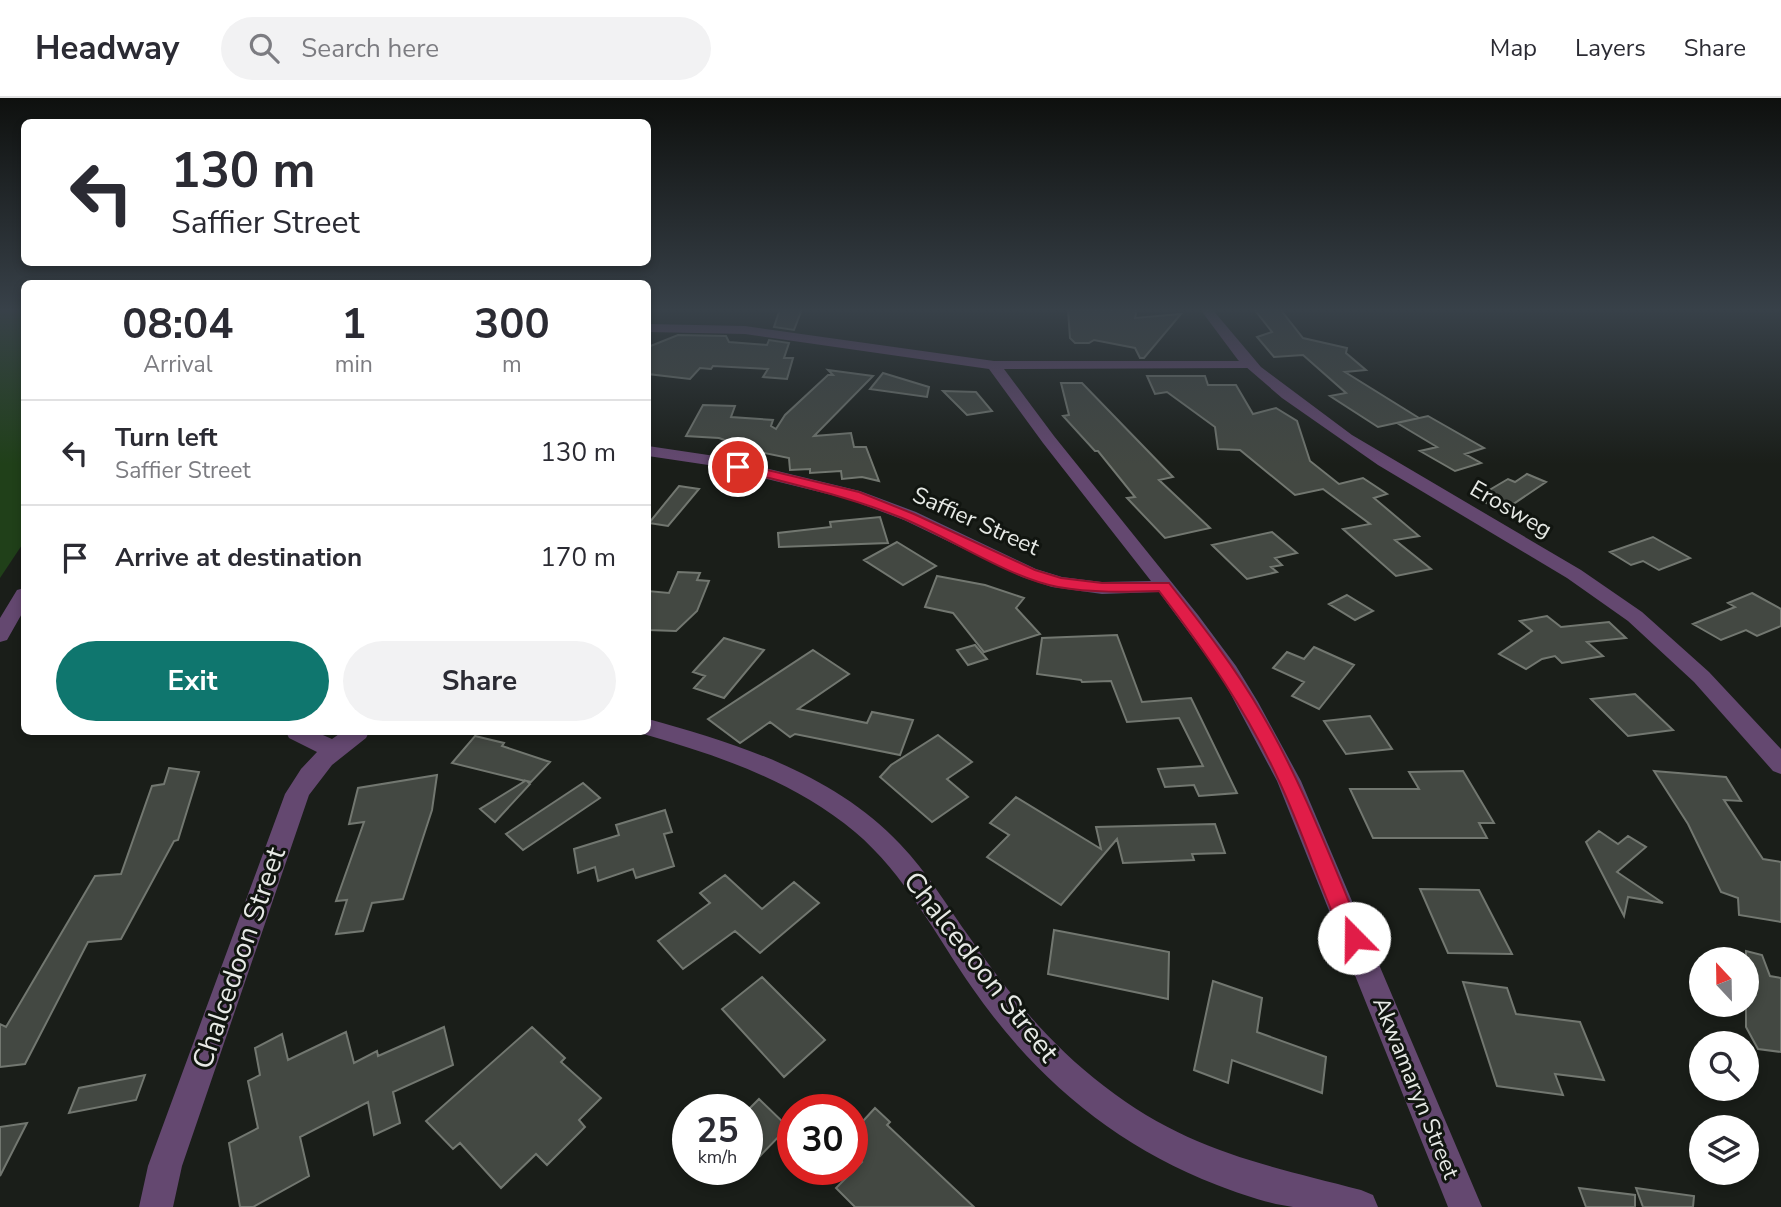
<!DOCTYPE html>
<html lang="en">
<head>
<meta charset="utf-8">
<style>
	body { margin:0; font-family:"Nunito Sans",sans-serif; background:#f2f2f3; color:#2b2b33; height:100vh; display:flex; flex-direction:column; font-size:26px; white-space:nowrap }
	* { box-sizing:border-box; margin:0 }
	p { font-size:23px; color:#7c7c81 }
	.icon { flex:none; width:38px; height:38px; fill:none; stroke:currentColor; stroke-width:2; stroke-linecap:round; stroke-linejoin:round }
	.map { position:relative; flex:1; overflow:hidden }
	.drawer { position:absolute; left:21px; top:182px; width:630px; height:455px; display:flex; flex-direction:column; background:#fff; border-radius:10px; box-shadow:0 4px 10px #0003 }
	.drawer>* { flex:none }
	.top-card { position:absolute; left:21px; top:21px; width:630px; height:147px; border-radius:10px; box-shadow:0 4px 10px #0003; background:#fff; color:#2b2b33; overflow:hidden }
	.needle { width:46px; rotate:338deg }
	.tools { position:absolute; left:1689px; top:849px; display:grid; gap:14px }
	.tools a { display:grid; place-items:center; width:70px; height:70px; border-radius:50%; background:#fff; box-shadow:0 4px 10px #0003; font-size:35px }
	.speed { position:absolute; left:672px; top:996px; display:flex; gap:14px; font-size:35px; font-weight:700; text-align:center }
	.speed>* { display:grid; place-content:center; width:91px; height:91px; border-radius:50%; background:#fff; box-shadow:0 4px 10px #0003; line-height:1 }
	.speed small { font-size:18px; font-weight:400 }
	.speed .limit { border:10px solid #d22; background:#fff; color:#111 }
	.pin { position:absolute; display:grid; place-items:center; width:60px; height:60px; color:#fff; margin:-30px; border:4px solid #fff; border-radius:50%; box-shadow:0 2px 7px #0007 }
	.me { position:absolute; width:77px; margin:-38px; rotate:338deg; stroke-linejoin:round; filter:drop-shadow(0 0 5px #0008) }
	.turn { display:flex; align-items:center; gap:24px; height:147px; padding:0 35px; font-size:32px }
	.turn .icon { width:91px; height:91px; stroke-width:2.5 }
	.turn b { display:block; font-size:49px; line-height:60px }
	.eta { display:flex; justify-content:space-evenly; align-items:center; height:119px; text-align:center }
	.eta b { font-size:42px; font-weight:700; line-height:49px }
	.button { display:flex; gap:14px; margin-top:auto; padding:14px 35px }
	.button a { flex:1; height:80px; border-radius:42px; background:#0f766e; color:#fff; font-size:28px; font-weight:700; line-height:80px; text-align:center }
	.button a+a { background:#f2f2f3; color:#2b2b33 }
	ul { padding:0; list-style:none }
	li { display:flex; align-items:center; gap:21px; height:105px; padding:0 35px; border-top:2px solid #e1e1e2 }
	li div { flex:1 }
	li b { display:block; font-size:26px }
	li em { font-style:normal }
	header { display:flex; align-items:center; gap:42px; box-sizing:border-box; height:98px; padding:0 35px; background:#fff; border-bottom:2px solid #e1e1e2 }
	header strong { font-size:33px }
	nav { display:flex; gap:38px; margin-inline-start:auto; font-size:24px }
	.search { width:490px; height:63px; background:#f2f2f3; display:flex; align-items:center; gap:18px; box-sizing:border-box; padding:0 24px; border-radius:38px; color:#7c7c81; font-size:26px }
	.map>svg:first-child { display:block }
	.green { fill:#204019 }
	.building { fill:#434842; stroke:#727770; stroke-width:2 }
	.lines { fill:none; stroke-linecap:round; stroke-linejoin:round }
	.minor { fill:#644870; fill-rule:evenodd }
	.tertiary { fill:#644870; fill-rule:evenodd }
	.route { fill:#e11d48; stroke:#92132f; stroke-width:2 }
	.labels { text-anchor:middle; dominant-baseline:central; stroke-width:6; stroke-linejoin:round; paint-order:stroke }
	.street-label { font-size:23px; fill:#e6e9e5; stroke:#111510 }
	.near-street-label { font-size:28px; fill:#e6e9e5; stroke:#111510 }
</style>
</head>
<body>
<header>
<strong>Headway</strong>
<div class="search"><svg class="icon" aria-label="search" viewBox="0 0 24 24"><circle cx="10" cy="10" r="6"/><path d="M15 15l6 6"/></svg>Search here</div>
<nav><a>Map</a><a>Layers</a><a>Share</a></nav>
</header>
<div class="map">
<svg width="1781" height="1109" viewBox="0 0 1781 1109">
	<rect width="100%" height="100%" fill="#1a1e19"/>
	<path class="green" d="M0 211H24V444L0 480Z"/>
	<path class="building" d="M780 211H802L794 232 774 229Z
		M1137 211 1135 220 1181 216 1144 260H1140L1135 250 1094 242 1089 245H1075L1070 240 1068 212Z
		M1254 211H1280L1303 240 1347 250 1346 255 1366 272 1345 274 1419 320 1378 329 1330 298 1346 295 1303 257 1274 259 1257 239 1272 234Z
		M678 237 726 238 729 244 767 247 769 242 789 245 784 260H793L787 281 763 279 768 271 713 268 711 271 700 270 690 281 648 276V249Z
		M828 272 873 278 814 338 851 335 854 349H866L879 383 862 379 842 381 841 373 810 375V371L790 372 789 360 759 354 719 340 686 338 703 307 735 308 731 319 773 322 771 328 776 331 785 317 828 277H833Z
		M883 275 929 289 927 299 870 291Z
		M1147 278H1205L1208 287H1236L1253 316 1276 310 1297 323 1310 363 1339 386 1363 380 1387 396 1374 400 1419 438 1395 442 1431 471 1396 478 1343 431 1370 426 1323 391 1295 397 1240 352 1218 351 1215 329 1167 294 1155 296Z
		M1061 285H1082L1173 379 1159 382 1210 430 1165 440 1127 400 1135 399 1098 353H1095L1063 318 1069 317Z
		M943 293 976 294 992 313 967 317Z
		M1428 318 1484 350 1465 356 1481 365 1455 373 1420 353 1437 349 1397 325Z
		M1527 376 1546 384 1503 413 1476 400 1508 381 1515 384Z
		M679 388 699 391 668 428 649 425Z
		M880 419 888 445 779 449 778 435 831 429 830 424Z
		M1272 434 1297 455 1275 460 1282 467 1271 469 1277 474 1247 481 1212 447Z
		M1653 439 1690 460 1659 472 1643 463 1631 467 1610 454Z
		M897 444 936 468 903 487 864 462Z
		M678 474 700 475 697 482 709 483 697 513 676 533 648 532V493L669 495Z
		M937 478 985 487 1024 500 1016 510 1040 536 984 554 953 515 925 509Z
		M1752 495 1781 511V528L1757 538 1746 532 1721 542 1693 526 1735 509 1728 505Z
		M1347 497 1373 513 1355 522 1329 506Z
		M1547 518 1561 529 1609 524 1626 540 1587 544 1603 558 1562 565 1555 558 1542 561 1526 571 1499 556 1532 533 1520 523Z
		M1117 537 1142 604 1191 600 1237 695 1199 698 1194 687 1165 689 1158 671 1203 668 1179 620 1127 624 1111 583 1082 584 1081 582 1037 576 1042 540Z
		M724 540 764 552 724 600 694 590 705 578 693 574Z
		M975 547 987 561 968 567 957 552Z
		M1314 549 1354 567 1319 611 1292 598 1304 584 1273 570 1287 554 1304 561Z
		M813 552 849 576 798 611 867 625 872 614 913 622 900 657 795 636 790 639 770 624 740 645 708 621Z
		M1635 596 1673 632 1628 638 1591 601Z
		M1370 618 1392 651 1346 656 1324 623Z
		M938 637 972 664 947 681 968 699 932 724 880 679 891 667Z
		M475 638 504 645 502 648 550 664 531 684 527 683 530 686 495 724 480 711 525 683 452 665Z
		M169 670 199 674 178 742 174 743 121 841 88 844 25 966 0 969V926L6 929 95 778 121 776 152 688 164 686Z
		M1463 673 1494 725H1479L1487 740H1373L1350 691H1419L1409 674Z
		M1654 673 1726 679 1741 703 1724 702 1763 761 1781 764V824L1739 817 1738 800 1721 794 1688 726Z
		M437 677 432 712 403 801 372 805 363 833 336 836 347 802 336 803 364 724 349 726 358 690Z
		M583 685 600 700 523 752 506 736Z
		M1016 699 1101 751 1096 729 1215 726 1225 755 1192 756 1194 762 1123 765 1117 741 1061 807 987 759 1009 737 990 725Z
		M665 712 672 734 664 736 674 768 636 780 633 771 598 783 595 769 578 775 574 751 619 737 616 727Z
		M1599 733 1618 746 1628 738 1646 749 1617 774 1663 805 1628 799 1624 818 1586 744Z
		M725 777 762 811 794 784 819 805 760 855 735 833 683 871 658 843 710 805 700 795Z
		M1420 791 1479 792 1512 856 1448 855Z
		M1054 832 1169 854 1168 901 1048 876Z
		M1746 853 1762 857 1770 878 1781 880V954L1758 951 1746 929Z
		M762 879 825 942 784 979 722 911Z
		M1213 883 1262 900 1257 934 1326 959 1322 995 1232 962 1228 985 1194 972Z
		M1463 884 1507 890 1516 916 1580 924 1604 982 1555 976 1563 997 1497 988Z
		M444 929 453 967 393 994 400 1025 374 1037 368 1004 300 1039 309 1078 253 1109H240L229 1045 258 1030 248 983 260 977 255 950 282 936 288 962 346 934 354 965 377 953 378 958Z
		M532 929 565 960 561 964 601 1000 579 1022 585 1029 547 1067 536 1056 501 1090 460 1045 453 1051 426 1023Z
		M145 977 136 1002 69 1015 79 990Z
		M759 1001 788 1029 760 1058 747 1045V1013Z
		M875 1010 890 1024 887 1027 974 1109H855L836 1090 862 1064 852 1053V1035Z
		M27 1025 0 1078V1029Z
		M1579 1090 1635 1097V1109H1586Z
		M1636 1090 1694 1098 1693 1109H1643Z"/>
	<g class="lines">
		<path class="minor" d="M648 226 745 228 994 263H1254V269L1249 270 1004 271 1054 338 1198 517 1236 568 1258 604 1301 683 1482 1109H1448L1277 683 1221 578 1159 494 1102 496 1052 489 1022 479 904 422 848 401 715 368 648 358V348L715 358 860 393 916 414 1036 471 1062 479 1102 484 1151 483 1043 345 989 271 745 236 648 234Z
			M24 490V512L7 542 0 544V520L17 492Z
			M648 621C739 646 834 676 900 746 927 774 947 808 970 840 1008 895 1050 947 1104 988 1188 1053 1262 1066 1361 1092L1373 1097 1378 1109C1351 1109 1321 1109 1293 1109 1268 1106 1241 1096 1217 1087 1114 1047 1035 980 973 891 936 838 905 776 855 734 793 682 716 657 640 635L648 634Z
			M286 634H316L332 641 342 634H369L366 640 332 667 309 697 182 1068 173 1109H139L148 1068 285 696 301 671 317 654 289 640Z"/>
		<path class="tertiary" d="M1200 211H1212L1261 269 1352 337 1581 472 1642 514 1709 574 1781 651V676L1773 673 1694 584 1628 523 1567 480 1378 367 1282 300 1238 262Z"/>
	</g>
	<linearGradient id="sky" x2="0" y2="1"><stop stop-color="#0e100e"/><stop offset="0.58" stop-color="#384149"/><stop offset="1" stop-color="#384149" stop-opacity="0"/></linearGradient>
	<rect width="1781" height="366" fill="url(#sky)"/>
	<path class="route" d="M738 365 859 394 914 416 1035 472 1061 480 1102 485H1169C1202 527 1235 569 1262 616 1303 686 1332 764 1364 840L1361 846 1354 849 1346 846C1321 793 1304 736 1279 683 1247 613 1205 553 1159 493 1126 494 1092 495 1058 489 1007 479 951 440 902 420 848 398 791 386 734 371L732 369Z"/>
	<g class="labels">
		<g class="street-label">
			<text transform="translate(1511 411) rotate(30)">Erosweg</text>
			<text transform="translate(976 423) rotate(24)">Saffier Street</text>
			<text transform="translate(1416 990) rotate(68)">Akwamaryn Street</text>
		</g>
		<g class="near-street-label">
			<text transform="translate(239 860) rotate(-71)">Chalcedoon Street</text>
			<text transform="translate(981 869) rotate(52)">Chalcedoon Street</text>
		</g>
	</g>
</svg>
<div class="tools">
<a><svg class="needle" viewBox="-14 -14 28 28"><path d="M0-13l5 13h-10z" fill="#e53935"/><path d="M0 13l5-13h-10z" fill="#7c7c81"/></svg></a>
<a><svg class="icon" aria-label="search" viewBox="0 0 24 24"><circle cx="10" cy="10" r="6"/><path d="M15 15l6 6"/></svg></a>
<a><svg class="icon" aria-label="layers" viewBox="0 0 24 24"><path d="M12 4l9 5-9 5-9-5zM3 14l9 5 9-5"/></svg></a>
</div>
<div class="speed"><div>25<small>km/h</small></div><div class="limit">30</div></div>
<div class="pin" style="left:738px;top:369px;background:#d93025"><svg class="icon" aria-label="arrive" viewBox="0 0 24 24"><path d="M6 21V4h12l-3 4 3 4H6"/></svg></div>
<svg class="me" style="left:1354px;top:840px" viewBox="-20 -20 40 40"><circle r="19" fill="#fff"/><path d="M0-13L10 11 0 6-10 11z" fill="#e11d48"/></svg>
<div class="top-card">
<div class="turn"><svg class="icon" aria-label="left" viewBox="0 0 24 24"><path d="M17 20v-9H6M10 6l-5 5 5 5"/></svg><div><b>130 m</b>Saffier Street</div></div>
</div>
<section class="drawer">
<div class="eta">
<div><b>08:04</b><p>Arrival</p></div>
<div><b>1</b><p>min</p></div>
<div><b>300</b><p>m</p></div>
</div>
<ul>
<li><svg class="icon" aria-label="left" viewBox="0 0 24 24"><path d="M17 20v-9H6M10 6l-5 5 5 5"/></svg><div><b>Turn left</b><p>Saffier Street</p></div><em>130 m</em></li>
<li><svg class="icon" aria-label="arrive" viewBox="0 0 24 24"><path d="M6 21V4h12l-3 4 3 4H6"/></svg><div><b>Arrive at destination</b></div><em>170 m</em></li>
</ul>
<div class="button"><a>Exit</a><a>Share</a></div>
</section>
</div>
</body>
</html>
